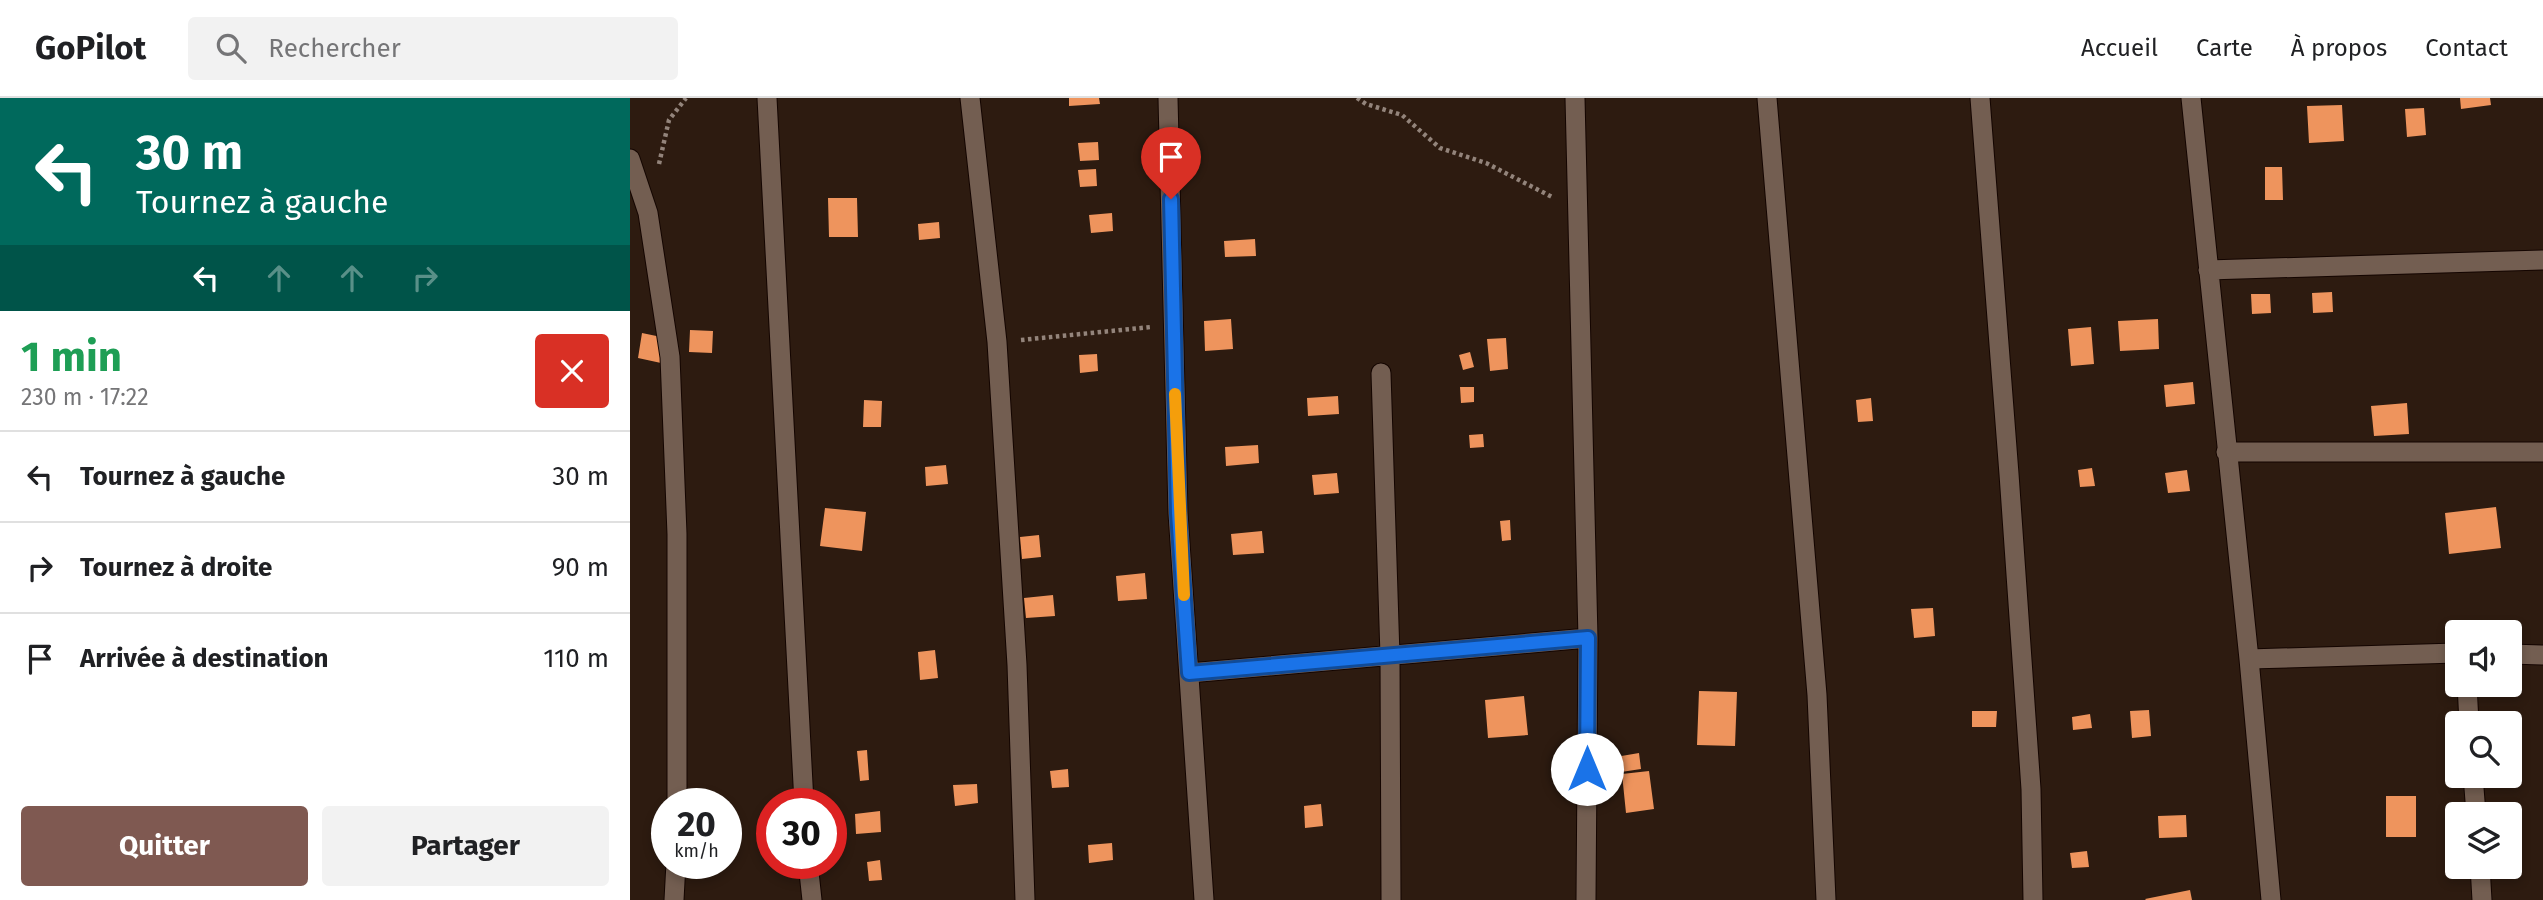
<!DOCTYPE html>
<html lang="fr">
<head>
<meta charset="utf-8">
<style>
	body { margin:0; font-family:"Fira Sans",sans-serif; background:#f2f2f2; color:#202124; height:100vh; display:flex; flex-direction:column; font-size:26px; white-space:nowrap }
	* { box-sizing:border-box; margin:0 }
	p { font-size:23px; color:#757577 }
	.icon { flex:none; width:38px; height:38px; fill:none; stroke:currentColor; stroke-width:2; stroke-linecap:round; stroke-linejoin:round }
	.map { position:relative; flex:1; overflow:hidden }
	.sheet { display:flex; flex-direction:column; background:#fff; width:630px }
	.sheet>* { flex:none }
	.banner { background:#00695c; color:#fff; overflow:hidden }
	.controls { position:absolute; left:1815px; top:522px; display:grid; gap:14px }
	.controls a { display:grid; place-items:center; width:77px; height:77px; border-radius:7px; background:#fff; box-shadow:0 4px 10px #0003; font-size:35px }
	.speed { position:absolute; left:21px; top:690px; display:flex; gap:14px; font-size:35px; font-weight:700; text-align:center }
	.speed>* { display:grid; place-content:center; width:91px; height:91px; border-radius:50%; background:#fff; box-shadow:0 4px 10px #0003; line-height:1 }
	.speed small { font-size:18px; font-weight:400 }
	.speed .limit { border:10px solid #d22; background:#fff; color:#111 }
	.pin { position:absolute; display:grid; place-items:center; width:60px; height:60px; color:#fff; margin:-72px -30px; border-radius:50% 50% 50% 0; rotate:-45deg; box-shadow:0 0 7px #0007 }
	.pin .icon { rotate:45deg }
	.me { position:absolute; width:77px; margin:-38px; rotate:0deg; stroke-linejoin:round; filter:drop-shadow(0 0 5px #0008) }
	.turn { display:flex; align-items:center; gap:24px; height:147px; padding:0 21px; font-size:32px }
	.turn .icon { width:91px; height:91px; stroke-width:2.5 }
	.turn b { display:block; font-size:49px; line-height:60px }
	.lanes { display:flex; align-items:center; height:66px; padding:0 21px; background:#0003; justify-content:center; gap:35px; direction:ltr }
	.lanes .off { opacity:.35 }
	.round { display:grid; place-items:center; flex:none; width:74px; height:74px; border-radius:7px; background:#f2f2f2 }
	.head { display:flex; align-items:center; justify-content:space-between; height:119px; padding:0 21px }
	h1 { font-size:42px; font-weight:700; line-height:52px; color:#1e9e55 }
	.cta { display:flex; gap:14px; margin-top:auto; padding:14px 21px }
	.cta a { flex:1; height:80px; border-radius:7px; background:#7f5951; color:#fff; font-size:28px; font-weight:700; line-height:80px; text-align:center }
	.cta a+a { background:#f2f2f2; color:#202124 }
	ul { padding:0; list-style:none }
	li { display:flex; align-items:center; gap:21px; height:91px; padding:0 21px; border-top:2px solid #e0e0e0 }
	li div { flex:1 }
	li b { display:block; font-size:26px }
	li em { font-style:normal }
	header { display:flex; align-items:center; gap:42px; box-sizing:border-box; height:98px; padding:0 35px; background:#fff; border-bottom:2px solid #e0e0e0 }
	header strong { font-size:33px }
	nav { display:flex; gap:38px; margin-inline-start:auto; font-size:24px }
	.search { width:490px; height:63px; background:#f2f2f2; display:flex; align-items:center; gap:18px; box-sizing:border-box; padding:0 24px; border-radius:7px; color:#757577; font-size:26px }
	main { display:flex; flex:1; min-height:0 }
	.map>svg:first-child { display:block }
	.building { fill:#ee945d }
	.lines { fill:none; stroke-linecap:round; stroke-linejoin:round }
	.minor-casing { stroke:#140500; stroke-width:21 }
	.path { stroke:#93847b; stroke-width:4.5; stroke-dasharray:3.5 3.5; stroke-linecap:butt }
	.minor { stroke:#735e51; stroke-width:19 }
	.route-casing { stroke:#114b97; stroke-width:18 }
	.route { stroke:#1a73e8; stroke-width:12 }
	.slow { stroke:#f59e0b; stroke-width:12 }
</style>
</head>
<body>
<header>
<strong>GoPilot</strong>
<div class="search"><svg class="icon" aria-label="search" viewBox="0 0 24 24"><circle cx="10" cy="10" r="6"/><path d="M15 15l6 6"/></svg>Rechercher</div>
<nav><a>Accueil</a><a>Carte</a><a>À propos</a><a>Contact</a></nav>
</header>
<main>
<section class="sheet">
<div class="banner">
<div class="turn"><svg class="icon" aria-label="left" viewBox="0 0 24 24"><path d="M17 20v-9H6M10 6l-5 5 5 5"/></svg><div><b>30 m</b>Tournez à gauche</div></div>
<div class="lanes"><svg class="icon" aria-label="left" viewBox="0 0 24 24"><path d="M17 20v-9H6M10 6l-5 5 5 5"/></svg><svg class="icon off" aria-label="ahead" viewBox="0 0 24 24"><path d="M12 20V5M6 11l6-6 6 6"/></svg><svg class="icon off" aria-label="ahead" viewBox="0 0 24 24"><path d="M12 20V5M6 11l6-6 6 6"/></svg><svg class="icon off" aria-label="right" viewBox="0 0 24 24"><path d="M7 20v-9h11M14 6l5 5-5 5"/></svg></div>
</div>
<div class="head"><div><h1>1 min</h1><p>230 m · 17:22</p></div><a class="round" style="background:#d93025;color:#fff"><svg class="icon" aria-label="close" viewBox="0 0 24 24"><path d="M6 6l12 12M18 6L6 18"/></svg></a></div>
<ul>
<li><svg class="icon" aria-label="left" viewBox="0 0 24 24"><path d="M17 20v-9H6M10 6l-5 5 5 5"/></svg><div><b>Tournez à gauche</b></div><em>30 m</em></li>
<li><svg class="icon" aria-label="right" viewBox="0 0 24 24"><path d="M7 20v-9h11M14 6l5 5-5 5"/></svg><div><b>Tournez à droite</b></div><em>90 m</em></li>
<li><svg class="icon" aria-label="arrive" viewBox="0 0 24 24"><path d="M6 21V4h12l-3 4 3 4H6"/></svg><div><b>Arrivée à destination</b></div><em>110 m</em></li>
</ul>
<div class="cta"><a>Quitter</a><a>Partager</a></div>
</section>
<div class="map">
<svg width="1913" height="802" viewBox="0 0 1913 802">
	<rect width="100%" height="100%" fill="#2d1b10"/>
	<path class="building" d="M439 0H469L470 6 439 8Z
		M1830 0H1860L1861 7 1831 11Z
		M1712 7 1714 43 1679 45 1677 8Z
		M1794 10 1796 37 1777 39 1775 11Z
		M468 44 469 62 450 63 448 45Z
		M1635 69H1652L1653 102H1635Z
		M466 71 467 88 450 89 448 72Z
		M198 100H227L228 139H199Z
		M482 115 483 133 461 135 459 117Z
		M309 124 310 140 289 142 288 126Z
		M625 141 626 158 595 159 594 143Z
		M1702 194 1703 214 1683 215 1682 195Z
		M1621 196H1640L1641 215 1622 216Z
		M601 221 603 251 575 253 574 223Z
		M1528 221 1529 251 1490 253 1488 223Z
		M1461 229 1464 266 1441 268 1438 231Z
		M60 232 83 233 82 255 59 254Z
		M12 235 36 240 31 265 8 260Z
		M876 240 878 271 860 273 857 241Z
		M840 254 844 269 833 272 829 257Z
		M467 256 468 273 450 275 449 257Z
		M1563 284 1565 306 1536 309 1534 287Z
		M830 289H844V304L831 305Z
		M708 298 709 316 678 318 677 300Z
		M1241 300 1243 323 1228 324 1226 302Z
		M234 302 252 303 251 329H233Z
		M1777 305 1779 336 1744 338 1741 308Z
		M853 336 854 349 840 350 839 337Z
		M628 347 629 365 596 368 595 349Z
		M316 367 318 386 296 388 295 369Z
		M1462 370 1465 388 1450 389 1448 372Z
		M1557 372 1560 393 1538 395 1535 375Z
		M707 375 709 395 684 397 682 377Z
		M1866 409 1871 450 1819 456 1815 415Z
		M195 410 236 414 232 453 190 448Z
		M880 422 881 442 872 443 870 423Z
		M632 433 634 455 603 457 601 436Z
		M409 437 411 459 392 461 390 439Z
		M515 475 517 501 488 503 486 478Z
		M423 497 425 518 396 520 394 500Z
		M1303 510 1305 538 1284 540 1281 511Z
		M305 552 308 580 290 582 288 554Z
		M1069 593 1107 594 1105 648 1067 647Z
		M894 598 898 637 858 640 855 602Z
		M1519 612 1521 638 1502 640 1500 613Z
		M1342 613H1367L1366 629H1342Z
		M1460 616 1462 630 1443 632 1442 619Z
		M237 652 239 682 230 683 227 653Z
		M1009 655 1011 671 971 677 968 662Z
		M438 671 439 689 422 690 420 673Z
		M1019 673 1024 711 996 715 992 676Z
		M347 686 348 705 325 708 323 687Z
		M1756 698H1786V739H1756Z
		M691 706 693 728 675 730 674 708Z
		M250 713 251 734 226 736 225 716Z
		M1556 717 1557 739 1529 740 1528 718Z
		M482 745 483 762 459 765 458 747Z
		M1457 753 1459 769 1442 770 1440 755Z
		M250 762 252 782 239 783 237 764Z
		M1560 792 1562 802H1516L1515 801Z"/>
	<g class="lines">
		<g class="minor-casing">
			<path id="minor" d="M137 0 174 705
				M340 0 367 244 387 567 395 802
				M538 0 548 415 574 802
				M945 0 958 540 956 802
				M1137 0 1187 597 1196 802
				M1350 0 1379 376 1401 691 1403 802
				M1561 0 1619 561 1641 802
				M0 61 18 115 40 259 47 436V705
				M1578 172 1913 162
				M751 275 760 558 761 802
				M1596 354H1913
				M1880 556 1913 557
				M1619 561 1827 555
				M559 575 958 540
				M1837 586 1839 625
				M1843 677 1846 716
				M178 765 182 802
				M1850 768 1852 802
				M44 802 46 765"/>
		</g>
		<path class="path" d="M727 0 736 6 772 17 810 50 856 65 924 100
			M29 66 39 22 56 0
			M391 242 521 229"/>
		<use href="#minor" class="minor"/>
	</g>
	<g class="lines">
		<g class="route-casing">
			<path id="route" d="M541 101 548 415 559 575 958 540 957 671"/>
		</g>
		<use href="#route" class="route"/>
		<path class="slow" d="M545 296 554 497"/>
	</g>
</svg>
<div class="controls">
<a><svg class="icon" aria-label="sound" viewBox="0 0 24 24"><path d="M4 9h4l5-4v14l-5-4H4zM17 9q2 3 0 6"/></svg></a>
<a><svg class="icon" aria-label="search" viewBox="0 0 24 24"><circle cx="10" cy="10" r="6"/><path d="M15 15l6 6"/></svg></a>
<a><svg class="icon" aria-label="layers" viewBox="0 0 24 24"><path d="M12 4l9 5-9 5-9-5zM3 14l9 5 9-5"/></svg></a>
</div>
<div class="speed"><div>20<small>km/h</small></div><div class="limit">30</div></div>
<div class="pin" style="left:541px;top:101px;background:#d93025"><svg class="icon" aria-label="arrive" viewBox="0 0 24 24"><path d="M6 21V4h12l-3 4 3 4H6"/></svg></div>
<svg class="me" style="left:957px;top:671px" viewBox="-20 -20 40 40"><circle r="19" fill="#fff"/><path d="M0-13L10 11 0 6-10 11z" fill="#1a73e8"/></svg>
</div>
</main>
</body>
</html>
